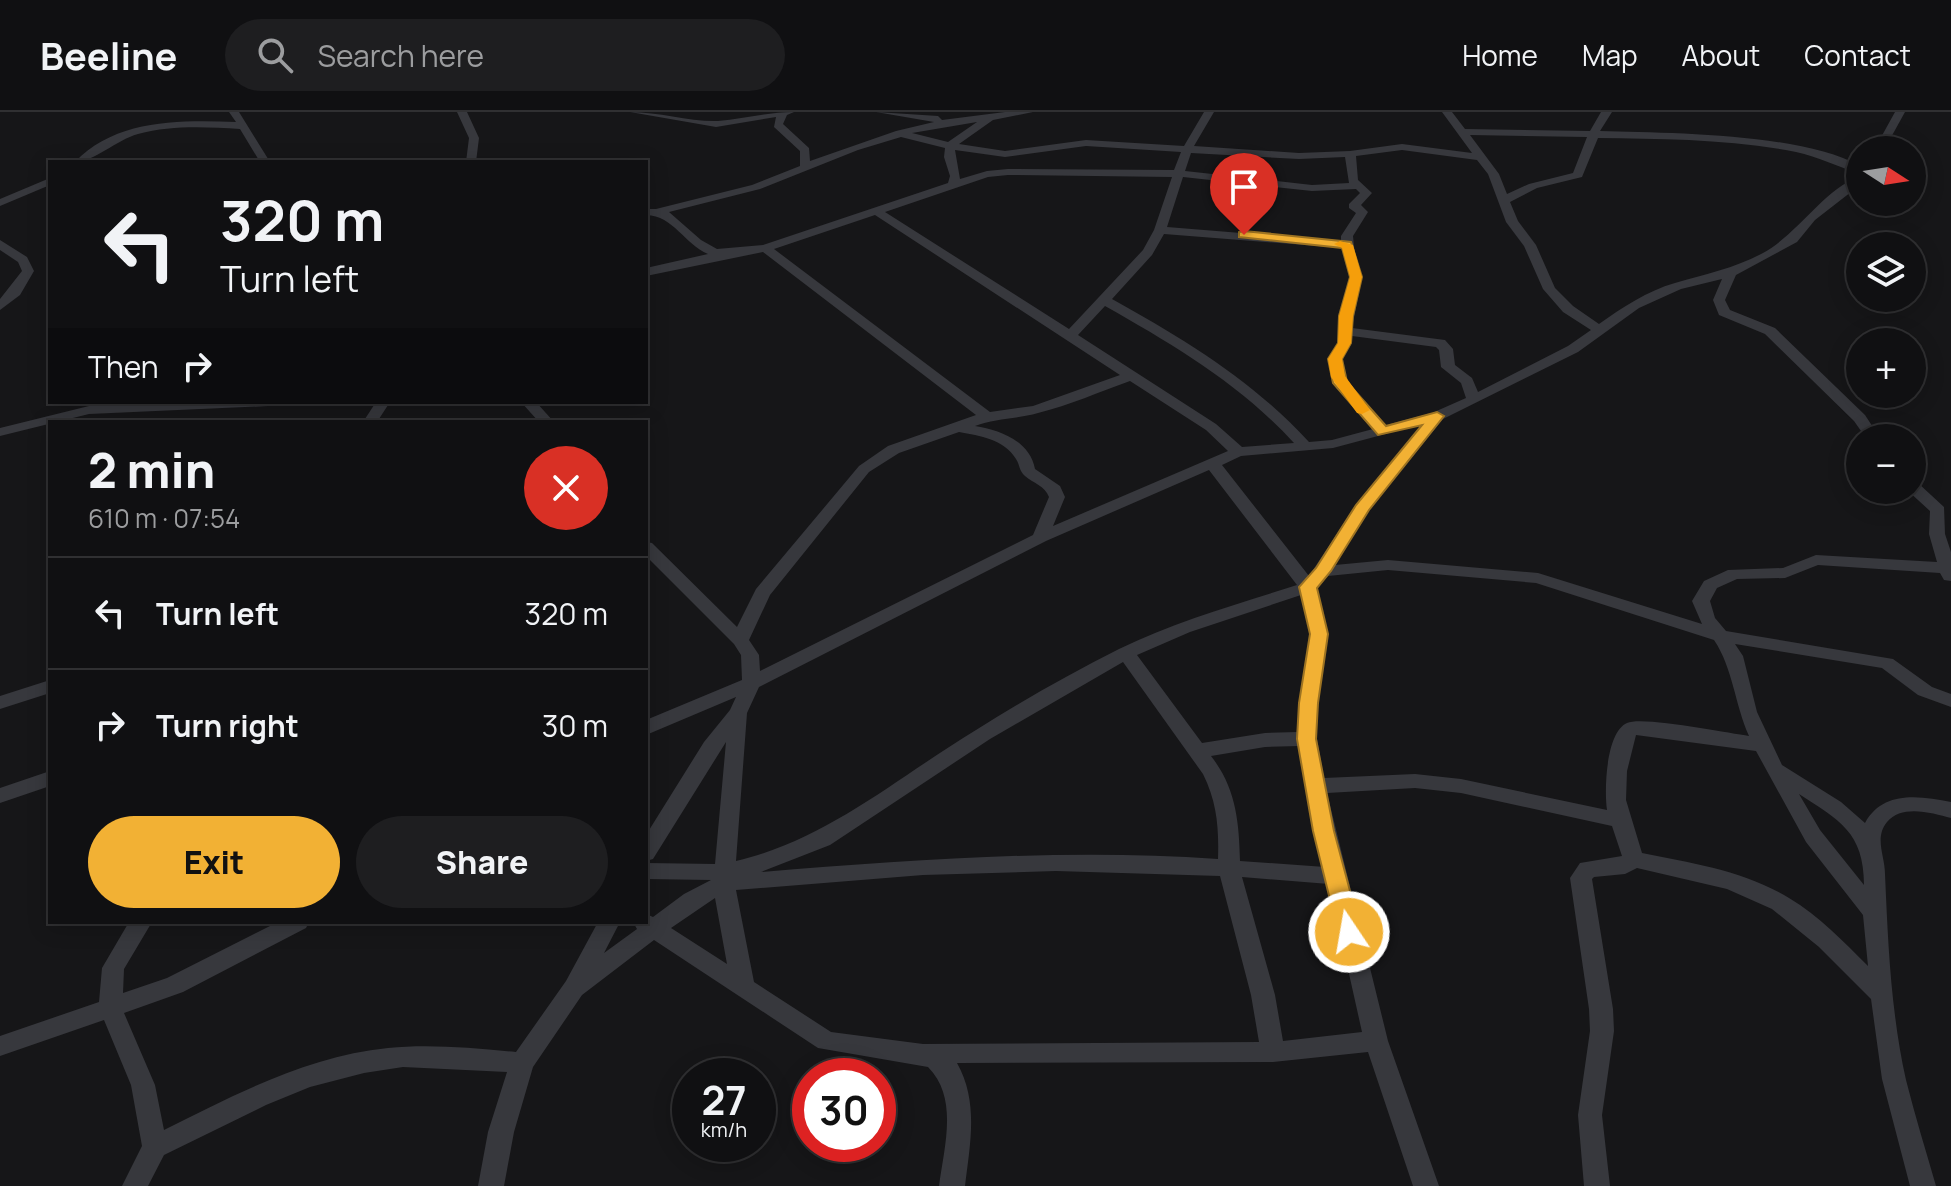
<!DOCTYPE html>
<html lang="en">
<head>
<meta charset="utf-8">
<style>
	body { margin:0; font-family:Manrope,sans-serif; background:#1e1e20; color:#f1f3f6; height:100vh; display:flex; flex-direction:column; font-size:30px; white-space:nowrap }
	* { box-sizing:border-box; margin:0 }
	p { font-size:26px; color:#9c9d9f }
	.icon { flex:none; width:44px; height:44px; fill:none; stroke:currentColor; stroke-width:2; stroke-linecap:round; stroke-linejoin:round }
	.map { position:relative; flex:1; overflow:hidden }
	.side { position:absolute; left:48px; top:308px; width:600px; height:504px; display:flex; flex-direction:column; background:#101012; border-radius:0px; box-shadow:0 4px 20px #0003,0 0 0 2px #303032 }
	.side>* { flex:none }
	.guide { position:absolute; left:48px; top:48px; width:600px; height:244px; border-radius:0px; box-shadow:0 4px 20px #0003,0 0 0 2px #303032; background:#101012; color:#f1f3f6; overflow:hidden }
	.needle { width:52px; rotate:102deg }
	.tools { position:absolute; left:1846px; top:24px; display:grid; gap:16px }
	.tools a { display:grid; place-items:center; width:80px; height:80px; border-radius:50%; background:#101012; box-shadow:0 4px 20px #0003,0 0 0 2px #303032; font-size:40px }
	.speed { position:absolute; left:672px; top:946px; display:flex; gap:16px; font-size:40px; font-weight:700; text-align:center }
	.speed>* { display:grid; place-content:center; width:104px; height:104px; border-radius:50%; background:#101012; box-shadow:0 4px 20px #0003,0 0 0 2px #303032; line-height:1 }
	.speed small { font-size:20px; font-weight:400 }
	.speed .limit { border:12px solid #d22; background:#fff; color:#111 }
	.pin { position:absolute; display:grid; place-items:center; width:68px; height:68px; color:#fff; margin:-82px -34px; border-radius:50% 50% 50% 0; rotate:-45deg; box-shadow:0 0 8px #0007 }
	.pin .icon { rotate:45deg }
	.me { position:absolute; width:88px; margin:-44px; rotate:348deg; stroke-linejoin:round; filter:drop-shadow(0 0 6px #0008) }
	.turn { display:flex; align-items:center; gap:28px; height:168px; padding:0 40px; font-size:36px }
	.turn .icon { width:104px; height:104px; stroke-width:2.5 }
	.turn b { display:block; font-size:56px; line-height:68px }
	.then { display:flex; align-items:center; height:76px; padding:0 40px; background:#0003; gap:16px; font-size:30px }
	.round { display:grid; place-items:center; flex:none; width:84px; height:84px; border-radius:42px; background:#1e1e20 }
	.summary { display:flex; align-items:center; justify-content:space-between; height:136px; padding:0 40px }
	h1 { font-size:48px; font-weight:800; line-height:60px }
	.primary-button { display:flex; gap:16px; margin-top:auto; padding:16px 40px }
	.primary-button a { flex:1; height:92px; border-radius:48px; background:#f2b134; color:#111; font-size:32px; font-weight:800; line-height:92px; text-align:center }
	.primary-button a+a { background:#1e1e20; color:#f1f3f6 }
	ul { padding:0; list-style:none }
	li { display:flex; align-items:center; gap:24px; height:112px; padding:0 40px; border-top:2px solid #303032 }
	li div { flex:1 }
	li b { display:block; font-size:30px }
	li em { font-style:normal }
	header { display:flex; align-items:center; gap:48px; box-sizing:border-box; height:112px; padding:0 40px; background:#101012; border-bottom:2px solid #303032 }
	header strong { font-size:38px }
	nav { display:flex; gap:44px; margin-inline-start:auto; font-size:28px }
	.search { width:560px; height:72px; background:#1e1e20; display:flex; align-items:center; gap:20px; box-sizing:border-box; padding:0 28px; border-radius:44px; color:#9c9d9f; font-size:30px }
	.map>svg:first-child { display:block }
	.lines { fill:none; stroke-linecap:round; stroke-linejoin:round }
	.minor { fill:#37383d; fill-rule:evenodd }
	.route { fill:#f2b134; stroke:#9d7322; stroke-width:2 }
	.slow { fill:#f59e0b }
</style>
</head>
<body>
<header>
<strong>Beeline</strong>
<div class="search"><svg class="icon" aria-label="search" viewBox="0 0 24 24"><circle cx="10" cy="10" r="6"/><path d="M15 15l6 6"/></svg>Search here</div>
<nav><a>Home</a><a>Map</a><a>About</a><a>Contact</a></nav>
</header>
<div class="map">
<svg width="1951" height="1074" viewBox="0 0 1951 1074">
	<rect width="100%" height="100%" fill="#161618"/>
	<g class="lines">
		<path class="minor" d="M229 0H239L270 50H260L240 17C206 15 171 13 138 22 116 28 94 50 75 50 116 7 180 8 236 10Z
			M457 0H467L479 26 476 50H466L469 26Z
			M630 0C659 0 691 10 718 9 744 7 768 0 794 0L787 3 783 12 809 36 810 49 896 19 934 10 876 0 938 4 942 8 1005 0H1033L993 8 959 32 1005 39 1086 28 1184 34 1204 0H1214L1194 34 1299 41 1350 39 1402 32 1472 41 1442 0H1452L1465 17 1590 19 1601 0H1612L1600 19C1669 21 1801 21 1860 54V62C1839 55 1818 45 1796 40 1731 27 1663 27 1598 26L1582 65 1537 76 1510 90 1518 109 1536 133 1555 176 1573 194 1599 212C1623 195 1647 179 1675 171 1706 162 1735 156 1763 141 1799 121 1822 79 1860 64V73L1815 108 1797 130 1736 163 1725 188 1730 198 1775 216 1865 303 1880 326H1866L1854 309 1765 222 1719 203 1713 188 1722 167 1681 177 1639 196 1578 240 1443 307 1369 398 1335 453 1388 448 1538 461 1702 512 1692 489 1704 469 1728 458 1783 456 1816 443 1937 450 1929 422 1930 399 1907 378H1912V369L1918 371 1944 395 1945 422 1951 440V469L1944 468 1940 461 1818 453 1785 466 1737 467 1717 476 1710 489 1715 506 1726 519 1893 547 1932 575 1951 582V595L1918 583 1882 556 1735 532 1743 544 1757 600 1782 653 1841 690 1865 711C1883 678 1920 684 1951 690V706C1932 701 1902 692 1887 710 1874 726 1885 744 1885 762 1888 831 1891 901 1906 968 1915 1004 1926 1039 1936 1074H1910L1882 967 1871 887 1819 835 1772 797 1727 777 1637 756 1625 762 1594 765 1592 767 1613 897 1614 919 1602 1003 1610 1074H1584L1578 1003 1590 919 1589 897 1570 766 1580 751 1622 744 1612 714 1461 681 1415 676 1327 681 1388 929 1439 1074H1413L1368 940 1273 950 957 951C979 990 970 1032 965 1074H939C944 1035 959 986 928 955L818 936 654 828 582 883 533 955 514 1020 504 1074H478L488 1020 507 960 403 955 364 961 310 975 266 993 164 1043 148 1074H122L142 1034 131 973 104 908 0 944V924L99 890 102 856 129 810H152L124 857 123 881 167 866 278 810H309L306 816 183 880 124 901 155 973 164 1018C234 983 308 944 388 936 430 932 473 936 516 940L566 869 598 810H620L604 841 637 817 633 810H646V802L653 805 684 782 711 768 646 767V751L715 752 726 630 653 747 646 749V723L704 630 730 598 736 585 646 623V608L742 568 741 543 734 532 646 444V430L652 431 737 515 756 477 859 354 888 334 976 303 763 140 646 164V156L708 142C684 132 674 104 646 103V97H656L752 73 800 54V39L774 15 776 5 716 15ZM977 10 948 30 912 21ZM1470 23 1587 25 1573 61 1529 72 1507 82 1499 62ZM901 25 945 36 944 45 950 64 948 71 763 133 717 137 701 128 669 100 760 77 858 38ZM1086 34 1181 40 1174 58 1008 57 987 59 960 67 955 38 1005 45ZM1402 38 1477 48 1488 62 1506 110 1524 134 1543 177 1563 200 1591 218 1568 234 1478 280 1472 266 1455 253 1453 237 1445 228 1352 216 1362 165 1355 144 1353 124 1368 100 1361 93 1372 81 1358 68 1356 44ZM1191 41 1299 47 1345 45 1349 71 1312 73 1185 59ZM1008 63 1172 65 1154 118 1143 138 1069 217 885 100 988 65ZM1183 65 1312 79 1356 77 1360 81 1349 92V96L1356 101 1341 124V129L1167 115ZM875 103 1120 263 1033 294 990 300 774 137ZM1164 122 1342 136 1350 165 1339 204 1338 231 1328 247 1333 271 1373 317 1332 328 1309 330C1252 268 1184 227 1112 187L1152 143ZM1105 194C1174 233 1240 272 1294 331L1242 335 1216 312 1078 223ZM1352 224 1436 235 1439 238 1441 255 1461 271 1466 286 1432 301 1386 313 1347 270 1342 247 1352 231ZM1130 269 1206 318 1228 339 1053 414 1065 385 1060 374 1035 357C1030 329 1000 318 975 314 995 306 1018 307 1038 301 1070 293 1099 280 1130 269ZM1423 312 1356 393 1309 464 1222 353 1241 344 1333 336ZM959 320C980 324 1004 327 1016 347 1020 353 1019 359 1025 364 1033 371 1045 374 1049 385L1033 423 760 559 759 543 749 528 770 483 869 360 899 341ZM1209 358 1297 473C1238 492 1176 509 1119 537 1071 561 1022 589 976 618 898 665 827 728 736 749L747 601 759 575 1046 429ZM1388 458 1536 471 1714 528C1733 556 1735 593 1749 624 1727 621 1643 604 1627 611 1606 620 1604 678 1607 698L1461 667 1415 662 1324 666 1317 627V591L1328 522 1317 476 1328 464ZM1301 483 1310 522 1299 591 1298 620 1265 621 1202 631 1137 543 1190 520ZM1123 550 1203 662C1217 690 1219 716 1218 747 1066 736 913 748 761 760L830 733 990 627ZM1636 623 1756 639 1806 730 1863 803 1868 854C1844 830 1819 804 1789 786 1745 759 1692 751 1642 741L1626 688 1627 659ZM1299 634 1314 719 1325 755 1240 749C1239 709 1236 676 1211 644L1265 635ZM1799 682C1839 708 1864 720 1864 773L1820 718ZM1056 759 1220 764 1251 883 1259 930 923 932 831 920 754 870 736 778 923 763ZM1242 765 1329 772 1362 920 1283 929 1275 883ZM715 786 727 852 671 816Z
			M1895 0H1905L1884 38H1874Z
			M50 66V73L0 94V87Z
			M0 128 27 145 34 159 20 183 0 198V187L22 159 18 150 0 138Z
			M201 290H275L268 294 89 302 0 324V316L89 294Z
			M376 290H390L377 310H363Z
			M521 290H536L554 310H539Z
			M50 568V581L0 597V584Z
			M50 659V674L0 691V676Z"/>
	</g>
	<path class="route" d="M1244 119 1351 130 1362 165 1353 204 1351 231 1342 247 1347 270 1386 314 1437 300 1444 304 1369 398 1331 459 1317 476 1328 522 1318 591 1316 627 1334 719 1361 820 1357 827 1349 829 1341 827 1338 820 1313 719 1297 627 1299 591 1310 522 1299 475 1316 456 1356 393 1422 313 1378 323 1333 271 1328 247 1338 231 1339 204 1350 165 1342 136 1239 125V120Z"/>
	<path class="slow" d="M1340 129 1353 133 1362 165 1353 204 1351 231 1342 247 1345 264 1370 298 1362 302 1357 301 1331 265 1328 247 1338 231 1339 204 1350 165 1342 136 1334 132Z"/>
</svg>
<div class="tools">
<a><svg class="needle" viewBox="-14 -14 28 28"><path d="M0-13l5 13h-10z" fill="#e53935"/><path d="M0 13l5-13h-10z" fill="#9c9d9f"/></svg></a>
<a><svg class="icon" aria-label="layers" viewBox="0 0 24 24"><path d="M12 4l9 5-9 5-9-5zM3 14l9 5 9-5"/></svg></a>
<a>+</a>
<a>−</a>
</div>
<div class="speed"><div>27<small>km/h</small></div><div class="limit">30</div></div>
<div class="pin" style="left:1244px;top:123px;background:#d93025"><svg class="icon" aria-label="arrive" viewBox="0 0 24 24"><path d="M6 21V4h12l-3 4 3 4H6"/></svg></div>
<svg class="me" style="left:1349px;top:820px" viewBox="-20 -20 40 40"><circle r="17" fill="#f2b134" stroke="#fff" stroke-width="3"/><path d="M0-11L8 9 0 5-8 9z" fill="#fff"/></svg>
<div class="guide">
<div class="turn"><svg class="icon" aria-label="left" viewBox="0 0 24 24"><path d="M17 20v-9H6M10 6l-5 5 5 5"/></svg><div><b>320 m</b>Turn left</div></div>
<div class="then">Then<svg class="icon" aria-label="right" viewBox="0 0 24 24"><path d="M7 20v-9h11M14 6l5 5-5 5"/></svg></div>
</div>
<section class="side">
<div class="summary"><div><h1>2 min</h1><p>610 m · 07:54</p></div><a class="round" style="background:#d93025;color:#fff"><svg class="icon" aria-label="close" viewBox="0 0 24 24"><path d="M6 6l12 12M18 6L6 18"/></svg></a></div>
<ul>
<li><svg class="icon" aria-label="left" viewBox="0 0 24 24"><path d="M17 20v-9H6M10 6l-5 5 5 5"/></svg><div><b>Turn left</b></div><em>320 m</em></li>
<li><svg class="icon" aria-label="right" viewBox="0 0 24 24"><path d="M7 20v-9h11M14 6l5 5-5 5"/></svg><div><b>Turn right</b></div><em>30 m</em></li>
</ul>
<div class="primary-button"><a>Exit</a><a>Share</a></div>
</section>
</div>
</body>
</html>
